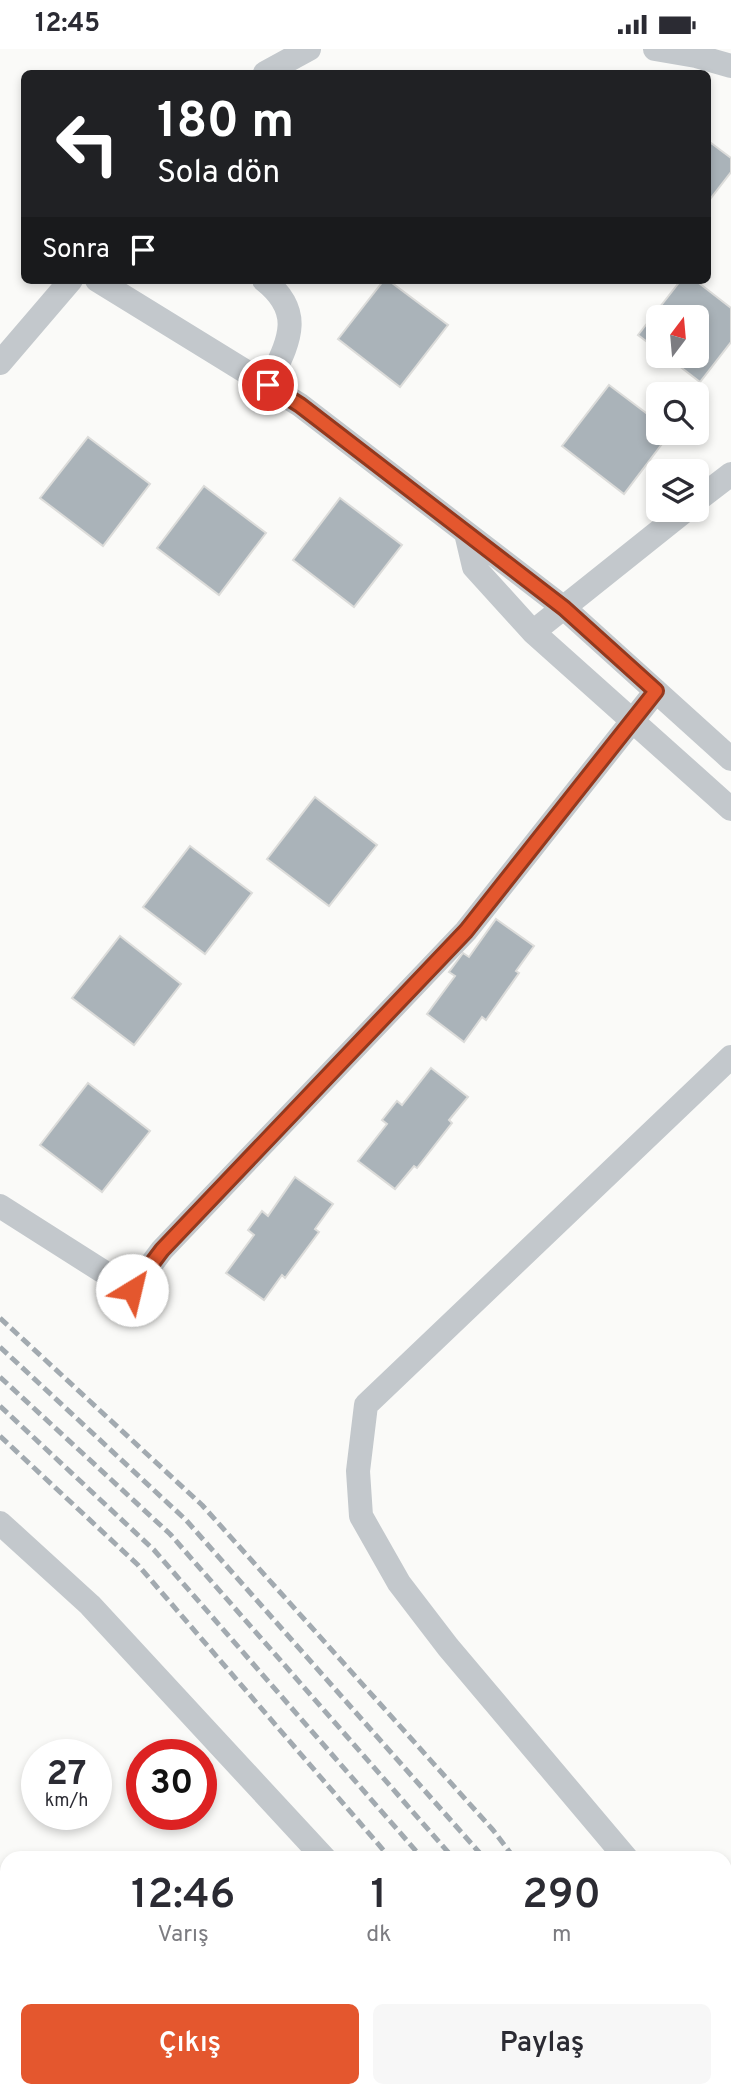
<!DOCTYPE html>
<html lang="tr">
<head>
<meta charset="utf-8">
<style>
	body { margin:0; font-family:Overpass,sans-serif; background:#f7f7f7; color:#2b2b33; height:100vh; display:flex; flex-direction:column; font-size:26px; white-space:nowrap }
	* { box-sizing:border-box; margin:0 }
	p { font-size:23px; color:#7c7c81 }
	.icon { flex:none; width:38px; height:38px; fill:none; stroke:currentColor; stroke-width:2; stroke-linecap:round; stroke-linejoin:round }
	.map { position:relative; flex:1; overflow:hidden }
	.details { position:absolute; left:0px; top:1802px; width:732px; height:247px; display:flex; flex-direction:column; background:#fff; border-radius:21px 21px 0 0; box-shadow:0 4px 10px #0003 }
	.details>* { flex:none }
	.top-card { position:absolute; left:21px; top:21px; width:690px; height:214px; border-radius:10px; box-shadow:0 4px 10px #0003; background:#202124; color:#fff; overflow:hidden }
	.needle { width:46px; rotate:16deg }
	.tools { position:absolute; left:646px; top:256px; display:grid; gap:14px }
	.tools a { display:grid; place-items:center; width:63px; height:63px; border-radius:10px; background:#fff; box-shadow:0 4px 10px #0003; font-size:35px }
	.speed { position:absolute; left:21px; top:1690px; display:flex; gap:14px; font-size:35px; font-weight:700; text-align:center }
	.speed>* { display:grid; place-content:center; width:91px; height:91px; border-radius:50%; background:#fff; box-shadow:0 4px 10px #0003; line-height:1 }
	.speed small { font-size:18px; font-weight:400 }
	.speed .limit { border:10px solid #d22; background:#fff; color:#111 }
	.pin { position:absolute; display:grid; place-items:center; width:60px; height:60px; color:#fff; margin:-30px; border:4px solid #fff; border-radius:50%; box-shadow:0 2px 7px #0007 }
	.me { position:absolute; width:77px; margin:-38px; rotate:36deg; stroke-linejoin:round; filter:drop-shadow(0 0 5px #0008) }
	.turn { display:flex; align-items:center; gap:24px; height:147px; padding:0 21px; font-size:32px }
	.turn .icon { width:91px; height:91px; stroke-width:2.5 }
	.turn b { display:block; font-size:49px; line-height:60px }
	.then { display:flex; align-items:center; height:66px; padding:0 21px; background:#0003; gap:14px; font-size:26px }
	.eta { display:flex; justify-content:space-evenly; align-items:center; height:119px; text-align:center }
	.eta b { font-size:42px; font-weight:600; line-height:49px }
	.action { display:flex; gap:14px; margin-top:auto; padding:14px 21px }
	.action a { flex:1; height:80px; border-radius:10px; background:#e4572e; color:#fff; font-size:28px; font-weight:600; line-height:80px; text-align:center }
	.action a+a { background:#f7f7f7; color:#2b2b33 }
	.status { display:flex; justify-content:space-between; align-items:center; height:49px; padding:0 35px; background:#fff; direction:ltr }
	.status svg { height:19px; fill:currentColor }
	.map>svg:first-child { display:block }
	.building { fill:#aab3b9; stroke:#dcdcda; stroke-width:2 }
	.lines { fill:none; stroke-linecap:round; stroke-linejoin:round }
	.minor { stroke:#c3c8cc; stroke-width:24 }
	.rail { stroke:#a2aab0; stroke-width:5; stroke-dasharray:10 5; stroke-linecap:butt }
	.route-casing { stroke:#94391e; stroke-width:18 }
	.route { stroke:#e4572e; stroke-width:12 }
</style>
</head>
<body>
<div class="status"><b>12:45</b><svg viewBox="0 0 49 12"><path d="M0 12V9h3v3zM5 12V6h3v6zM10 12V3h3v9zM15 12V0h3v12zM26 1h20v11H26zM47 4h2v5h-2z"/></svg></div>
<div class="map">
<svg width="731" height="2048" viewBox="0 0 731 2048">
	<rect width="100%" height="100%" fill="#fafaf8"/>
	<path class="building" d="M707 91 731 109V123L707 154Z
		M384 231H388L448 276 400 338 338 290Z
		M681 231H695L731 259V293L700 333 665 306H696V268H658V301L638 286Z
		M609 336 658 373V383H671L624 445 562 397Z
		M88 388 150 435 103 497 40 449Z
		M204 437 266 484 219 546 157 499Z
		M340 449 402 496 354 558 293 511Z
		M315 748 377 796 329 857 267 810Z
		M190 797 252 844 205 905 143 858Z
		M496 870 534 897 516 922 519 924 486 971 482 968 464 993 427 965 455 927 449 923 463 904 469 908Z
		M120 887 181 935 134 996 72 949Z
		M431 1019 468 1048 449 1071 452 1074 417 1119 414 1117 395 1140 358 1112 387 1075 382 1071 397 1052 402 1056Z
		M88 1034 150 1082 102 1143 40 1096Z
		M295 1128 333 1155 315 1180 319 1183 285 1229 282 1226 264 1251 226 1224 254 1186 248 1181 262 1162 268 1167Z"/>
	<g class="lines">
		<path class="minor" d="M655 0 696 7 731 17
			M265 24 309 0
			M97 231 300 356 564 559 731 710
			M264 231C307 265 287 295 268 336
			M0 314 71 231
			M696 452 731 425
			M466 484 474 518 533 583 731 760
			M533 583 687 460
			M0 1157 132 1241 162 1201 466 882 656 642
			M0 1474 90 1556 325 1810
			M627 1810 448 1598 399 1534 361 1467 358 1422 366 1356 731 1008
			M724 1925 731 1932
			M724 2033 731 2029
			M493 2042 497 2048
			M702 2048 711 2042"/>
		<path class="rail" d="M0 1269 202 1456 493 1781 515 1810
			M0 1298 186 1471 485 1810
			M0 1328 170 1485 454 1810
			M0 1357 154 1501 423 1810
			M0 1387 138 1516 391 1810
			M577 2042 582 2048
			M607 2042 611 2048
			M636 2042 640 2048
			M665 2042 669 2048
			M694 2042 698 2048"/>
	</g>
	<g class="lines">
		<g class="route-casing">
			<path id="route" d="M132 1241 162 1201 466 882 656 642 564 559 300 356 268 336"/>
		</g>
		<use href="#route" class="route"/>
	</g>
</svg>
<div class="tools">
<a><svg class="needle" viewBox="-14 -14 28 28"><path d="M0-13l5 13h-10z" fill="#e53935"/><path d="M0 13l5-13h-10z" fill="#7c7c81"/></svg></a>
<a><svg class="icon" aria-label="search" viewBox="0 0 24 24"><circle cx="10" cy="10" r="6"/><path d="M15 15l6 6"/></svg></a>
<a><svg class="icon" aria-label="layers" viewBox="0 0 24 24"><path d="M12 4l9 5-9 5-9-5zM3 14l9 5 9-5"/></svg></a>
</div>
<div class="speed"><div>27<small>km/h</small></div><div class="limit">30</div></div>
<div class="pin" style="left:268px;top:336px;background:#d93025"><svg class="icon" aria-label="arrive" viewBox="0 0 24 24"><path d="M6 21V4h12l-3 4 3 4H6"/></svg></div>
<svg class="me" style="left:132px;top:1241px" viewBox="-20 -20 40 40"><circle r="19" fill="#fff"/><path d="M0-13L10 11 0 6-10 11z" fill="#e4572e"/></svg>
<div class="top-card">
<div class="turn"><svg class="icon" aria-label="left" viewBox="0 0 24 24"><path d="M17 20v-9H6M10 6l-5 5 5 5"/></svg><div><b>180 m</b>Sola dön</div></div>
<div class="then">Sonra<svg class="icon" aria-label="arrive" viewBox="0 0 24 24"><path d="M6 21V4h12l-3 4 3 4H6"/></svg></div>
</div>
<section class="details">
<div class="eta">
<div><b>12:46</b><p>Varış</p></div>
<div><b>1</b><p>dk</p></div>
<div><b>290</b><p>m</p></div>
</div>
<div class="action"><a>Çıkış</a><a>Paylaş</a></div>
</section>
</div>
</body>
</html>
